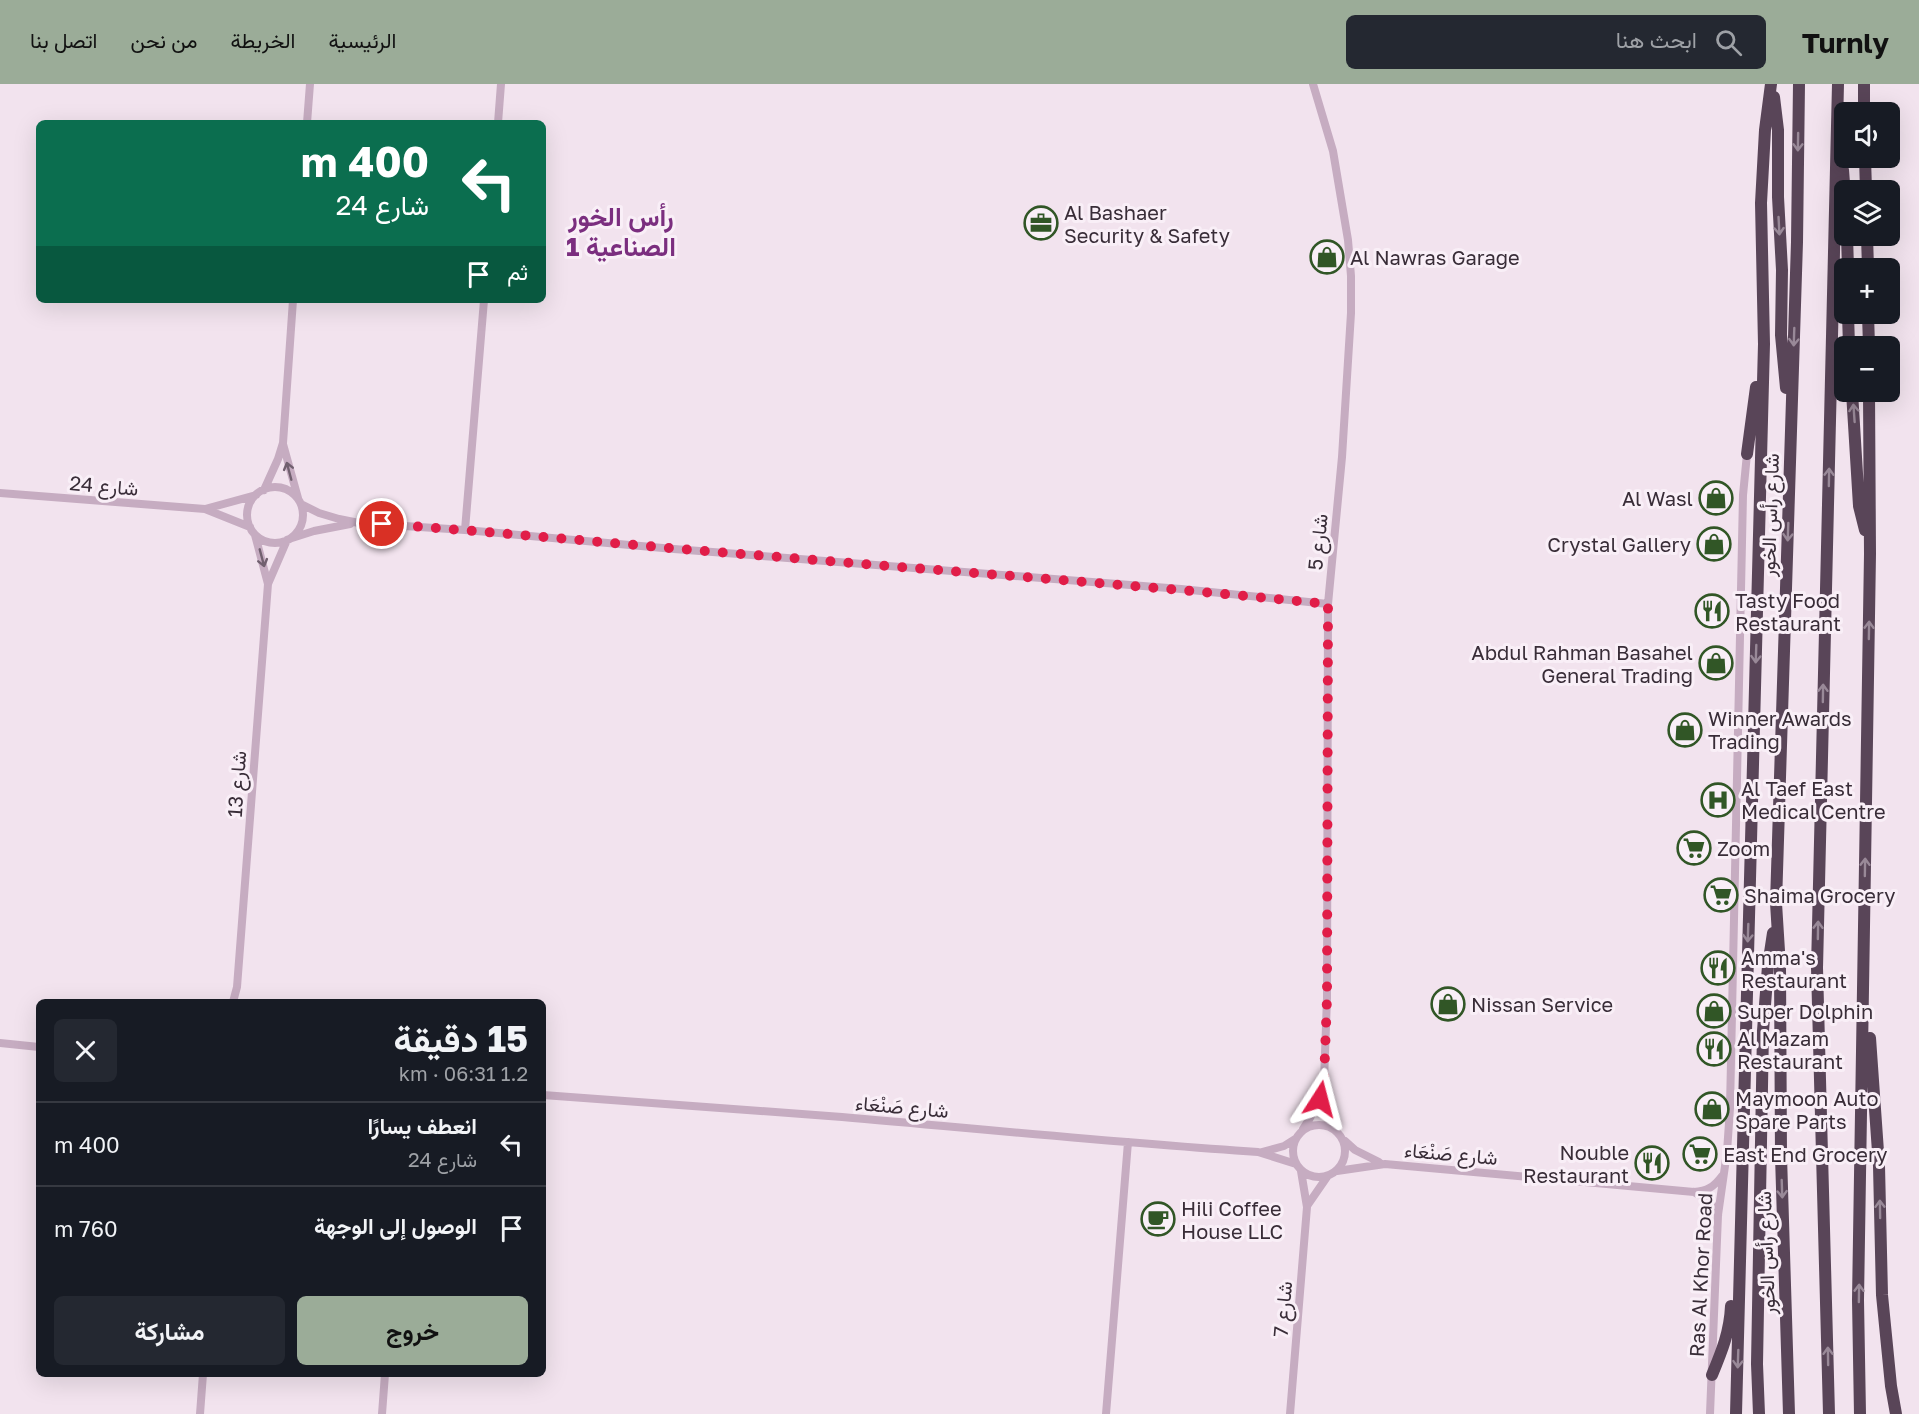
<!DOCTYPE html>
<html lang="ar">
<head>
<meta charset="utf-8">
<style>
	body { margin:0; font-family:"Golos Text",Vazirmatn,sans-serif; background:#242831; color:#f1f3f6; direction:rtl; height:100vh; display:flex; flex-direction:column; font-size:22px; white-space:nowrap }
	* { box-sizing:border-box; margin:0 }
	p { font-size:20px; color:#9ea1a6 }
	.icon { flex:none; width:33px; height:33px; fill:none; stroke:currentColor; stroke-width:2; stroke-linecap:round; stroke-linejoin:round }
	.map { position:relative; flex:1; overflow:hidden; direction:ltr }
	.details { position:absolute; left:36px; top:915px; width:510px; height:378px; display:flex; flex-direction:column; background:#171b24; border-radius:9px; box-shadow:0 6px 24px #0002; direction:rtl }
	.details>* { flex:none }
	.top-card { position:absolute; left:36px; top:36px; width:510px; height:183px; border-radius:9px; box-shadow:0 6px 24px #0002; direction:rtl; background:#0b6e4f; color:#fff; overflow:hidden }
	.buttons { position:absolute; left:1834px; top:18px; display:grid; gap:12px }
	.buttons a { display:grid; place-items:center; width:66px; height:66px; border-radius:9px; background:#171b24; box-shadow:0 6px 24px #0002; font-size:30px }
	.pin { position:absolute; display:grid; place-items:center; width:51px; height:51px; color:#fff; margin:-26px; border:3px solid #fff; border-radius:50%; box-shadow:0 2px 6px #0007 }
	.me { position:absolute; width:66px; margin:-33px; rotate:9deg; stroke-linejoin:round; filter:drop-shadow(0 0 4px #0008) }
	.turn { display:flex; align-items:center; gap:21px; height:126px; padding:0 18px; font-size:27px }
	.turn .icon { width:78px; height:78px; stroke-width:2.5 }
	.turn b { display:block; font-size:42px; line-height:51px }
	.then { display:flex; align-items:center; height:57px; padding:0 18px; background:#0003; gap:12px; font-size:22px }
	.round { display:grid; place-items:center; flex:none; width:63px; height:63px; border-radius:9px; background:#242831 }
	.summary { display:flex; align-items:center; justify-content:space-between; height:102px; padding:0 18px }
	h1 { font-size:36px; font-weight:700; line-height:45px }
	.button { display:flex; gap:12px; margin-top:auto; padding:12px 18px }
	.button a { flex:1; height:69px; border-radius:9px; background:#9bac98; color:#111; font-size:24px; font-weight:700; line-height:69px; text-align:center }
	.button a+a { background:#242831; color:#f1f3f6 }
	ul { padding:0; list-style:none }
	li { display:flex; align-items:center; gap:18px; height:84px; padding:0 18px; border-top:2px solid #363941 }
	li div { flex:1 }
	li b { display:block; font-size:22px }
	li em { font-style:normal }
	header { display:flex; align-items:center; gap:36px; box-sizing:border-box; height:84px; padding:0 30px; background:#9bac98; color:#111 }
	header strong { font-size:28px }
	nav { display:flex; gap:33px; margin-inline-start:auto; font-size:21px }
	.search { width:420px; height:54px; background:#242831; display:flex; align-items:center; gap:15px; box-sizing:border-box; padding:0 21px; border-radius:9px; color:#9ea1a6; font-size:22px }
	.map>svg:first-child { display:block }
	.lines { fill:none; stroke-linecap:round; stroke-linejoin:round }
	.minor { stroke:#c6acc1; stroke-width:8 }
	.highway { stroke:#594558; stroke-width:12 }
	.oneway { stroke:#998998 }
	.oneway2 { stroke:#71606f }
	.route { stroke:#e11d48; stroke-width:10; stroke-dasharray:0 18 }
	.labels { text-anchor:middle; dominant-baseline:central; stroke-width:6; stroke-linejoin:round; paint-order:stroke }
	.poi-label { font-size:20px; fill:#392d38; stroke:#f9eff7; text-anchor:start }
	.street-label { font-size:20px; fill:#392d38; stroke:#f9eff7 }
	.district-label { font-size:26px; font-weight:bold; fill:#7b2e7f; stroke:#f9eff7 }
</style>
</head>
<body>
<header>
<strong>Turnly</strong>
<div class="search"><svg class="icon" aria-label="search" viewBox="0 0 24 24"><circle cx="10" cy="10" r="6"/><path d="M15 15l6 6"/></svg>ابحث هنا</div>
<nav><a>الرئيسية</a><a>الخريطة</a><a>من نحن</a><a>اتصل بنا</a></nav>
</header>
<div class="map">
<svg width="1919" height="1330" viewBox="0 0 1919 1330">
	<rect width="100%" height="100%" fill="#f2e3ee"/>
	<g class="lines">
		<path class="minor" d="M1313 0 1333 67 1348 156 1351 192V229L1342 373 1328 520 1327 914 1324 997 1326 1014 1337 1048
			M307 39 310 0
			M498 39 501 0
			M283 360 298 414
			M247 431a28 28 0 1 1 56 0a28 28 0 1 1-56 0Z
			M264 406 278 375 283 359 293 216
			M0 409 205 425 250 443
			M301 420 319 429 339 435 359 439 465 446 674 465 1181 505 1328 520
			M205 425 256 411
			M465 446 484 216
			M255 451 268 500
			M292 454 314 447 350 440
			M233 918 237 903 268 500 287 456
			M0 959 39 963
			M543 1011C643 1019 742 1025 842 1033 981 1045 1119 1059 1258 1068L1296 1080
			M1293 1067a26 26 0 1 1 52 0a26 26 0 1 1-52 0Z
			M1303 1045C1312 1032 1319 1019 1322 1003
			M1345 1057 1355 1066 1379 1078
			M1262 1068 1284 1062 1295 1055
			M1337 1087 1385 1080 1694 1108C1707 1107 1714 1103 1722 1092
			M1694 1108 1711 1119 1718 1131
			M1307 1122 1327 1093
			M200 1330 203 1290
			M382 1330 385 1290
			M1106 1330 1128 1058
			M1290 1330 1307 1123 1301 1087
			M1710 1330 1718 1131 1727 1068 1730 1024 1743 411 1747 370"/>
		<path class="highway" d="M1864 0V28
			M1774 13 1778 46V113L1782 186 1781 251 1786 304
			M1865 74 1866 106
			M1843 86 1845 112
			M1847 152 1848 184
			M1867 152 1868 184
			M1848 230 1849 262
			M1868 230 1869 262
			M1852 308 1859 422 1865 446
			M1747 370 1756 303
			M1870 954 1879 1082 1882 1211 1891 1302 1896 1330
			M1712 1291C1722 1267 1730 1247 1731 1222
			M1736 1330 1764 260 1761 119 1765 46 1771 0
			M1759 1330 1757 1280 1763 947 1768 882 1773 849
			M1789 1330 1781 1072 1780 883 1776 819 1797 158 1799 0
			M1829 1330 1817 884 1838 0
			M1860 1330 1858 1216 1870 470 1869 308"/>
	</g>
	<defs><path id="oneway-shaft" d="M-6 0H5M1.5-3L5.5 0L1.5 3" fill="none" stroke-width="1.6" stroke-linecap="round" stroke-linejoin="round" transform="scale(1.5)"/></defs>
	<g class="oneway">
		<use href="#oneway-shaft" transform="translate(1798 58) rotate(91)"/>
		<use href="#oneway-shaft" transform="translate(1779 142) rotate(87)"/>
		<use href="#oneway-shaft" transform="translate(1794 253) rotate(92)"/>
		<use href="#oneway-shaft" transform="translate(1854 329) rotate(-94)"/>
		<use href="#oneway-shaft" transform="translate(1829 393) rotate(-89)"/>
		<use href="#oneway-shaft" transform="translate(1788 448) rotate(92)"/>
		<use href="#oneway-shaft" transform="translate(1869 546) rotate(-89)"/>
		<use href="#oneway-shaft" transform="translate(1756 570) rotate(92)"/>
		<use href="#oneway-shaft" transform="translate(1823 609) rotate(-89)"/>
		<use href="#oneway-shaft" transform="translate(1865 783) rotate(-89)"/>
		<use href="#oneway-shaft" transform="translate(1818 846) rotate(-89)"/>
		<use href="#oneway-shaft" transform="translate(1748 849) rotate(92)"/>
		<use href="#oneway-shaft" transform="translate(1782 1105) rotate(88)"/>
		<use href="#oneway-shaft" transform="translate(1880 1125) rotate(-91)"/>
		<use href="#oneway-shaft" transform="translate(1859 1209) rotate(-89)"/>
		<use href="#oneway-shaft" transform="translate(1828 1272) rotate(-91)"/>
		<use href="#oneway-shaft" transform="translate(1738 1275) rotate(92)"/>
	</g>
	<g class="oneway2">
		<use href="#oneway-shaft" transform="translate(289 387) rotate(-105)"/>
		<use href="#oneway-shaft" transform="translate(262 474) rotate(75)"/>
	</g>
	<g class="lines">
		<path class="route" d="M382 440C510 449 638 462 767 472 954 488 1141 501 1328 520L1327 914 1324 997 1320 1015"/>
	</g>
	<defs>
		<g id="office-ring" transform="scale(1.725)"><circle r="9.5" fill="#f9eff7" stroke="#315626" stroke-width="1.5"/><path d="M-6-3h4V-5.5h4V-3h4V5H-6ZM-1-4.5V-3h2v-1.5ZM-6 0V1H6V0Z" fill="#315626"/></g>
		<g id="shop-ring" transform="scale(1.725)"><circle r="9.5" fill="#f9eff7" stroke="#315626" stroke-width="1.5"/><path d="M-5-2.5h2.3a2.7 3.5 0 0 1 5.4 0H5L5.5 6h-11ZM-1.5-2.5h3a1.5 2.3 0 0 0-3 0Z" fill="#315626"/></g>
		<g id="restaurant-ring" transform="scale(1.725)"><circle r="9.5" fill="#f9eff7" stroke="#315626" stroke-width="1.5"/><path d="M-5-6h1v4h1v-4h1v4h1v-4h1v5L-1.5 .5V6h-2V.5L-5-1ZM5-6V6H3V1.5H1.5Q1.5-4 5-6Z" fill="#315626"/></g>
		<g id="hospital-ring" transform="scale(1.725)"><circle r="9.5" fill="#f9eff7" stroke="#315626" stroke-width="1.5"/><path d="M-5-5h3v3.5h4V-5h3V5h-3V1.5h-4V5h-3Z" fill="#315626"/></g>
		<g id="supermarket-ring" transform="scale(1.725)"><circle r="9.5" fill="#f9eff7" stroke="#315626" stroke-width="1.5"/><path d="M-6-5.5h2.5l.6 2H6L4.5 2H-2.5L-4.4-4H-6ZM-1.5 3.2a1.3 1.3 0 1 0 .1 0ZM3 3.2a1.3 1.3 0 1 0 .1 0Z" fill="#315626"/></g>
		<g id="cafe-ring" transform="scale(1.725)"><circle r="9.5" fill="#f9eff7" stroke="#315626" stroke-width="1.5"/><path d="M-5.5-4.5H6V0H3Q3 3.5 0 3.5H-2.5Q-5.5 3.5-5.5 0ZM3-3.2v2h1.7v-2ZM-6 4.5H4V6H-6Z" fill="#315626"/></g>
	</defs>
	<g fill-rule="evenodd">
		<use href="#office-ring" x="1041" y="139"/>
		<use href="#shop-ring" x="1327" y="173"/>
		<use href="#shop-ring" x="1716" y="414"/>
		<use href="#shop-ring" x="1714" y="460"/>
		<use href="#restaurant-ring" x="1712" y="527"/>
		<use href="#shop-ring" x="1716" y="579"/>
		<use href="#shop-ring" x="1685" y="646"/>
		<use href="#hospital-ring" x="1718" y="716"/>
		<use href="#supermarket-ring" x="1694" y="764"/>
		<use href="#supermarket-ring" x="1721" y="811"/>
		<use href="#restaurant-ring" x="1718" y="884"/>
		<use href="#shop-ring" x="1448" y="920"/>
		<use href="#shop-ring" x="1714" y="927"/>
		<use href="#restaurant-ring" x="1714" y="965"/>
		<use href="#shop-ring" x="1712" y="1025"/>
		<use href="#supermarket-ring" x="1700" y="1070"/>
		<use href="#restaurant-ring" x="1652" y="1079"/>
		<use href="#cafe-ring" x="1158" y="1135"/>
	</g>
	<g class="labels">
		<g class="poi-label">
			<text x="1064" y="128">Al Bashaer<tspan x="1064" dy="23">Security &amp; Safety</tspan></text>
			<text x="1350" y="173">Al Nawras Garage</text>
			<text x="1693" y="414" text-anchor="end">Al Wasl</text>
			<text x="1691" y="460" text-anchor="end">Crystal Gallery</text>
			<text x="1735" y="516">Tasty Food<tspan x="1735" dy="23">Restaurant</tspan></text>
			<text x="1693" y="568" text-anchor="end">Abdul Rahman Basahel<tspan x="1693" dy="23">General Trading</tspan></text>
			<text x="1708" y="634">Winner Awards<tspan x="1708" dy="23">Trading</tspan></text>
			<text x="1741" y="704">Al Taef East<tspan x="1741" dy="23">Medical Centre</tspan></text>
			<text x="1717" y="764">Zoom</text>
			<text x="1744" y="811">Shaima Grocery</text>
			<text x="1741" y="873">Amma's<tspan x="1741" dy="23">Restaurant</tspan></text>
			<text x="1471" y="920">Nissan Service</text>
			<text x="1737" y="927">Super Dolphin</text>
			<text x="1737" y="954">Al Mazam<tspan x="1737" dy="23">Restaurant</tspan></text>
			<text x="1735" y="1014">Maymoon Auto<tspan x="1735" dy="23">Spare Parts</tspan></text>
			<text x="1629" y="1068" text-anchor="end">Nouble<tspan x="1629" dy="23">Restaurant</tspan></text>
			<text x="1723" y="1070">East End Grocery</text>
			<text x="1181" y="1124">Hili Coffee<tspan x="1181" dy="23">House LLC</tspan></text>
		</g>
		<g class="street-label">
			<text transform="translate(104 401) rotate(5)">شارع 24</text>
			<text transform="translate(1769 431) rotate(-88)">شارع رأس الخور</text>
			<text transform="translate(1317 458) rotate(-84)">شارع 5</text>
			<text transform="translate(236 700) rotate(-86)">شارع 13</text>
			<text transform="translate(902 1022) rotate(5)">شارع صَنْعَاء</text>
			<text transform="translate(1451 1069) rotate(5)">شارع صَنْعَاء</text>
			<text transform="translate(1765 1169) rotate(-92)">شارع رأس الخور</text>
			<text transform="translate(1700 1191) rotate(-87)">Ras Al Khor Road</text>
			<text transform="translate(1282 1225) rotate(-85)">شارع 7</text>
		</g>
		<g class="district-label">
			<text x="621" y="132">رأس الخور<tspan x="621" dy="30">الصناعية 1</tspan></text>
		</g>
	</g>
</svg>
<div class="buttons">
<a><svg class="icon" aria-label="sound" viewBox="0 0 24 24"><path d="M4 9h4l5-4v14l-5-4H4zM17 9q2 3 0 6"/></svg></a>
<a><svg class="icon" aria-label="layers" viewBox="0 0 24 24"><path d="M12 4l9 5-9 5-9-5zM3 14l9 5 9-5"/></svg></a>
<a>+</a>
<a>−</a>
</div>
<div class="pin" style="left:382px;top:440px;background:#d93025"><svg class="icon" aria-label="arrive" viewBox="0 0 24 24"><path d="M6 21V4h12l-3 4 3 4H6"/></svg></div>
<svg class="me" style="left:1320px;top:1015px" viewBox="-20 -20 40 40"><path d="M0-17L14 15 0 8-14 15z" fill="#e11d48" stroke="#fff" stroke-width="4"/></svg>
<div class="top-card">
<div class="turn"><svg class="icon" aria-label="left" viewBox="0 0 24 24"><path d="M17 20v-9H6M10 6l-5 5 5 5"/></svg><div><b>400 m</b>شارع 24</div></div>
<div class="then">ثم<svg class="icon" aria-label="arrive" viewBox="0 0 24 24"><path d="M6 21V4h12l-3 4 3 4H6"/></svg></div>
</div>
<section class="details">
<div class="summary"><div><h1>15 دقيقة</h1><p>1.2 km · 06:31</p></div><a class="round"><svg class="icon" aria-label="close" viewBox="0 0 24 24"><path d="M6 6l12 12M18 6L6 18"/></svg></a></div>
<ul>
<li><svg class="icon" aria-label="left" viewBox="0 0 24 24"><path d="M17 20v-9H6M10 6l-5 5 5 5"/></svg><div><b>انعطف يسارًا</b><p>شارع 24</p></div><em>400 m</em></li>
<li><svg class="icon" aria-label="arrive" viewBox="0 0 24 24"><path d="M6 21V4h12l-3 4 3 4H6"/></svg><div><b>الوصول إلى الوجهة</b></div><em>760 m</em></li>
</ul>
<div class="button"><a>خروج</a><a>مشاركة</a></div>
</section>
</div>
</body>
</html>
